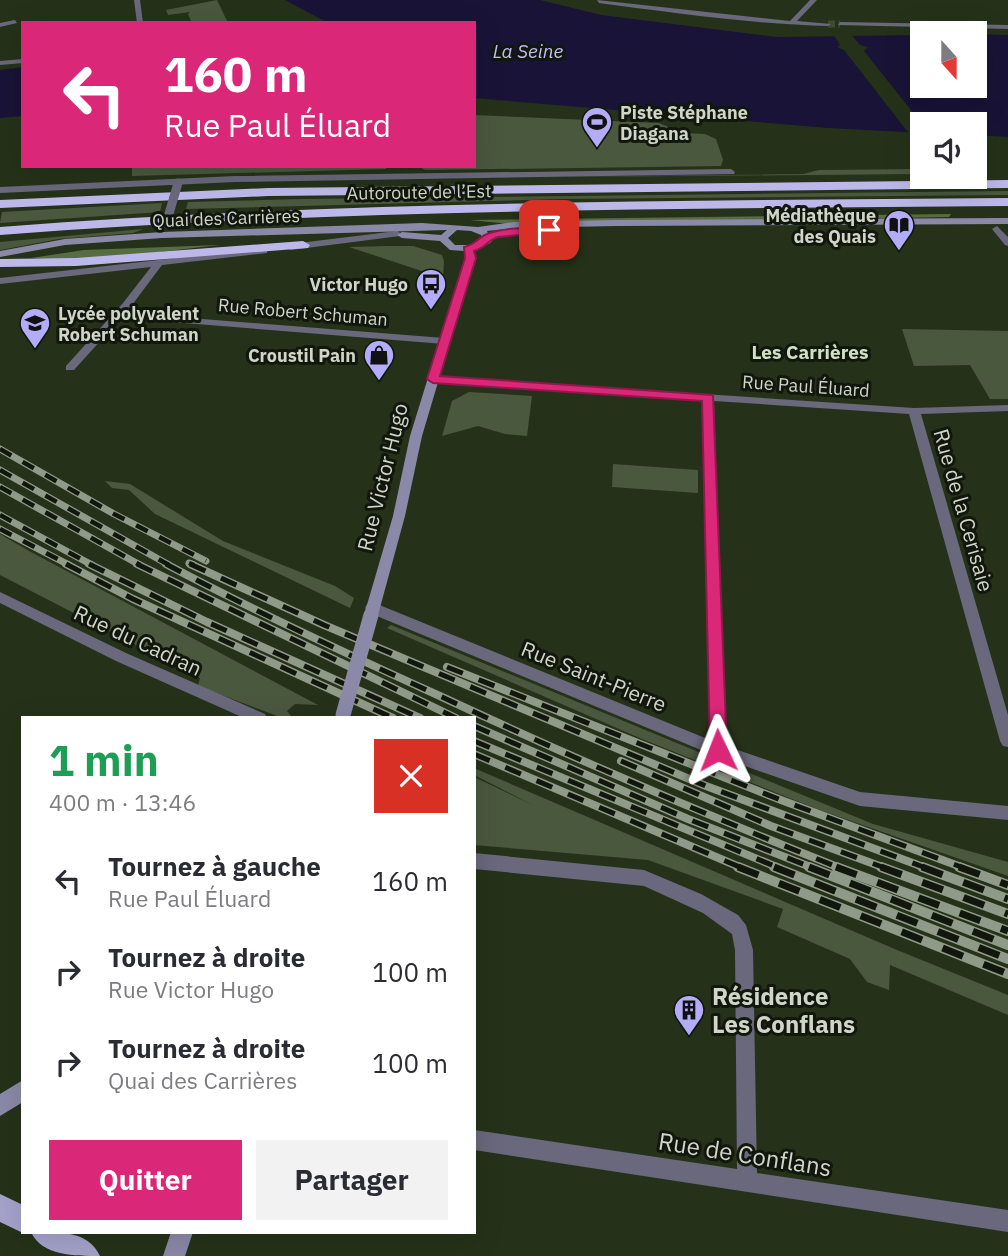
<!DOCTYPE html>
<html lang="fr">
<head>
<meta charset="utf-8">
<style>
	body { margin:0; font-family:"IBM Plex Sans",sans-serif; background:#f2f2f3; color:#2b2b33; height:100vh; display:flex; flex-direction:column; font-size:26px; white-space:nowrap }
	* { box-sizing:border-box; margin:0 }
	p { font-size:23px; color:#7c7c81 }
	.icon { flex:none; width:38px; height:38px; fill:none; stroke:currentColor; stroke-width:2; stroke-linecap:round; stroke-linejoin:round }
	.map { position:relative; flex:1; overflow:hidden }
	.sheet { position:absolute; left:21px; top:716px; width:455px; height:518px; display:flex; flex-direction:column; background:#fff; border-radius:0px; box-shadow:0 7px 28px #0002 }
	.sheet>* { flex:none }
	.hud { position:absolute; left:21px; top:21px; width:455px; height:147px; border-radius:0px; box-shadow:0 7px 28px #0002; background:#db2777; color:#fff; overflow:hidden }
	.needle { width:46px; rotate:159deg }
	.controls { position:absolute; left:910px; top:21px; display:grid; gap:14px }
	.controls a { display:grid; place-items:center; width:77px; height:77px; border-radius:0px; background:#fff; box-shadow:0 7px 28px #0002; font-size:35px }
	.pin { position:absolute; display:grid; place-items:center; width:60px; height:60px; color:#fff; margin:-30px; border-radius:14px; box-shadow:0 4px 10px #0006 }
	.me { position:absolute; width:77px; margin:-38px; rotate:358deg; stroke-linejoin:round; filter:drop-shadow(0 0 5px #0008) }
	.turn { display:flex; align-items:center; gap:24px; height:147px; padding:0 28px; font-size:32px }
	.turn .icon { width:91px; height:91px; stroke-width:2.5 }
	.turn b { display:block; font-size:49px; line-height:60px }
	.round { display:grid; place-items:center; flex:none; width:74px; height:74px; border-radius:0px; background:#f2f2f3 }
	.overview { display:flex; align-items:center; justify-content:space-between; height:119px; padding:0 28px }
	h1 { font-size:42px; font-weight:800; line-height:52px; color:#1e9e55 }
	.cta { display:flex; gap:14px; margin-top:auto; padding:14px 28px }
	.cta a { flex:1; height:80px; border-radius:0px; background:#db2777; color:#fff; font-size:28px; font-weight:800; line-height:80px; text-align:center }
	.cta a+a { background:#f2f2f3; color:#2b2b33 }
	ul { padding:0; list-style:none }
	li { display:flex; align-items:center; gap:21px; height:91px; padding:0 28px }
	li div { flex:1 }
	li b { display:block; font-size:26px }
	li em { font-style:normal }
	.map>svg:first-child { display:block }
	.green { fill:#4a583e }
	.forest { fill:#566c42 }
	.water { fill:#191337 }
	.pier { fill:#253219 }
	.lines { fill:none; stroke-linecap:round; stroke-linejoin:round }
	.street-tunnel { stroke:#3e4b33; stroke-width:7; stroke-dasharray:7 3.5; stroke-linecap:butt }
	.street { fill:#69687c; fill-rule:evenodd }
	.secondary { fill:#8b89a8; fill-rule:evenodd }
	.primary { fill:#a5a3cb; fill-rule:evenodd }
	.highway { fill:#bcb9ea; fill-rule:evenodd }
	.rail-far2-casing { stroke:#909a88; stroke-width:7 }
	.rail-far1-casing { stroke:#909a88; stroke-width:8 }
	.rail-casing { stroke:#909a88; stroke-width:10 }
	.rail-far2 { stroke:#12170d; stroke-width:4.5; stroke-dasharray:13; stroke-linecap:butt }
	.rail-far1 { stroke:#12170d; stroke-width:5; stroke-dasharray:17; stroke-linecap:butt }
	.rail { stroke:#12170d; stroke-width:7; stroke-dasharray:22; stroke-linecap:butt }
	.street-bridge { stroke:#69687c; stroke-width:9 }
	.secondary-bridge { stroke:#8b89a8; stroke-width:15 }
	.route { fill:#db2777; stroke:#8e194d; stroke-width:2 }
	.labels { text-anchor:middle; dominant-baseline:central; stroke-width:6; stroke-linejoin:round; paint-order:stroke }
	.far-poi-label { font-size:18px; font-weight:bold; fill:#ced6c7; stroke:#12170d; text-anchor:end }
	.far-street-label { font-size:18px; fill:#ced6c7; stroke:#12170d }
	.far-water-label { font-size:19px; font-style:italic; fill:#c1bef6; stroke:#12170d }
	.far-neighbourhood-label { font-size:19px; font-weight:bold; fill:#d1e2c3; stroke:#12170d }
	.street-label { font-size:21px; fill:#ced6c7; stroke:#12170d }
	.near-poi-label { font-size:24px; font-weight:bold; fill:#ced6c7; stroke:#12170d; text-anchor:start }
	.near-street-label { font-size:24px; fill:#ced6c7; stroke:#12170d }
</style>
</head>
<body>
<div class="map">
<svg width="1008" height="1256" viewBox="0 0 1008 1256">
	<rect width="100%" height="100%" fill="#253219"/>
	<path class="green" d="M217 0 228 23H182L191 21 188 14 190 12 168 15 166 10Z
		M474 115 659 123 683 133 705 134 716 139 723 160 721 166 425 170 418 166H474Z
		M132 166H386V169L132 176Z
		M922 169V174L462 178 803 174 819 170Z
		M1008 191V195L563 199 186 209 188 202 301 199Z
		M162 203 160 212 0 223 2 212Z
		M143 229 133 233 59 239 0 250V242Z
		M388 246H413L442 255 444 261 443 278 349 247Z
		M902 329 1008 331V399H990L970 365 914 366Z
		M469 392 532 396 527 436 505 434 478 426 442 436 452 401Z
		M613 464 698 470V493L612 487Z
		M105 481 130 484 223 541 335 586 354 598 350 608 155 514 129 490 112 488Z
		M0 534 29 551 318 705 295 704 287 711 292 717H280L198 686 200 678 0 575Z
		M391 625 873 824 1008 862V876L817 809 642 739 387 628Z
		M474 768 897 950 1008 995V1015L890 965 889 990 867 982 850 959 777 927 783 909 648 860 474 845V777L533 805 474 775Z"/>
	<path class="forest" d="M951 214 949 217 521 225 470 220Z
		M220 245C157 252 94 262 31 258L84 250Z"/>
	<path class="water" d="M285 0H540L601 15 777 37 922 35V86H975V39H979L976 34 1008 35V137L975 135V124H922V133L828 128 474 98V23H328Z
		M23 67V116L0 118V70Z"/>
	<path class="pier" d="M847 30 860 45 868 47 864 51 922 124V136H911L844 50 837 47 840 45 832 32Z"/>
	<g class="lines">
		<path class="street-tunnel" d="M828 24H840"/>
		<path class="street" d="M134 0H140L143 23H137Z
			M597 0 790 21 810 0H817L797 21 831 24 828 26C752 24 675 13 599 3Z
			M15 20 17 23 0 27V23Z
			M840 22 1008 25V29L838 25Z
			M23 59V63L0 65V61Z
			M731 169 735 172 734 174 235 182 0 193V187L235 176Z
			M997 226 1008 237V246L1005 245 992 229Z
			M397 231 402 234 400 236 291 250 286 247 291 244Z
			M264 248 267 249V253L162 265 126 313 444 338 449 341 444 344 121 318 74 370H66V366L123 303 151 267 0 284V278Z
			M433 376 914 408 1008 405V411L921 414 1008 715V747L1003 746 1000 741 909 414 714 401 726 746 860 792 1008 806V820L860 806 713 755 367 612 365 608 367 604H377L710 740 702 400 429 381V377Z
			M0 592 126 653 265 714 267 718H244L116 661 0 603Z
			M474 853 644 870 701 894 738 915 746 925 753 950 757 1173 1008 1210V1232L474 1150V1130L737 1169 735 950 732 934 703 913 644 886 474 869Z"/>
		<path class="secondary" d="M1008 218V224L617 226 514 228 487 231 492 241 490 243 473 251 475 258 422 436 405 516 378 615 371 620 364 615 393 516 410 436 465 258 464 251 450 250 440 241 402 238 397 235 402 232 441 235 447 230 162 238 65 245 0 257V251L65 239 162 232 422 223 478 227 514 222 617 220ZM457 230 471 231 481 235 482 240 473 245H455L448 238Z
			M23 1080V1102L0 1116V1094Z
			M171 1232H193L185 1256H163Z"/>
		<path class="primary" d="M0 1194 23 1205V1232H26L23 1233 0 1222Z
			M31 1232C55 1232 88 1229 100 1256 75 1256 42 1256 31 1232Z"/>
		<path class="highway" d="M1008 180V188L268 196 0 208V200L268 188Z
			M1008 198V206C672 209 336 209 0 235V227C336 201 672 201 1008 198Z
			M303 241 310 245 308 248 76 266 0 267V259L76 258Z"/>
		<g class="rail-far2-casing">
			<path id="rail-far2" d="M0 449 114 514 206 561
				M0 470 169 565
				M0 487 140 565
				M0 515 92 565
				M0 529 69 565
				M189 563 194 565"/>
		</g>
		<g class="rail-far1-casing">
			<path id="rail-far1" d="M66 564 133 599 393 718
				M89 564 207 622 420 718
				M137 564 456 718
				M166 564C256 612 349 655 442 697 573 758 706 815 840 868
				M190 564 324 625 706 786 926 868
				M447 667 781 800 964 868
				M474 726 688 819 813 868
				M474 741 779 868
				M474 754 742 868
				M621 761 771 826 885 868"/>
		</g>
		<g class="rail-casing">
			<path id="rail" d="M738 867 1008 974
				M774 867 1008 959
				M809 867 1008 945
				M836 867 1008 931
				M881 867 1008 914
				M922 867 1008 899
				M959 867 1008 885"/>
		</g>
		<use href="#rail-far2" class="rail-far2"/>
		<use href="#rail-far1" class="rail-far1"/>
		<use href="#rail" class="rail"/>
		<path class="street-bridge" d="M166 224 178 183"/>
		<path class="secondary-bridge" d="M343 715 371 615"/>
	</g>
	<path class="route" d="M549 227 554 230 552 232 498 237C488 240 485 248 474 251L476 258 440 376 713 395 727 750 725 755 718 757 712 755 710 750 702 401 433 383 427 379 465 258 464 247C477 244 478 237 487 234 506 227 529 228 549 227Z"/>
	<defs>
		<g id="stadium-pin" transform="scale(1.575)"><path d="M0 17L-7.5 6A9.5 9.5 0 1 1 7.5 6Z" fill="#b3adf9" stroke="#12170d"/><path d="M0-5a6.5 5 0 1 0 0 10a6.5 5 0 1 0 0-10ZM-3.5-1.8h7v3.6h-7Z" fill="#111"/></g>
		<g id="library-pin" transform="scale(1.575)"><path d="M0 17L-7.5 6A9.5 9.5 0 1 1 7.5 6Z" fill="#b3adf9" stroke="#12170d"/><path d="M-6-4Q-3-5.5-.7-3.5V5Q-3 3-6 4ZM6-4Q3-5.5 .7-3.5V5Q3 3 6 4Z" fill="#111"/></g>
		<g id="bus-pin" transform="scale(1.575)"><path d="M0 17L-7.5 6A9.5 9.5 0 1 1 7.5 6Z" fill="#b3adf9" stroke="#12170d"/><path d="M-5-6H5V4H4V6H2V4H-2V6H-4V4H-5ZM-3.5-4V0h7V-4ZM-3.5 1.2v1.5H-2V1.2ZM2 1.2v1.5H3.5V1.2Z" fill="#111"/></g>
		<g id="school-pin" transform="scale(1.575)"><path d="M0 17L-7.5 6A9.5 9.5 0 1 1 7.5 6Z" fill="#b3adf9" stroke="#12170d"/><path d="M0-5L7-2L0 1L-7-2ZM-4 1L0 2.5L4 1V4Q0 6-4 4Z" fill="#111"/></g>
		<g id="shop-pin" transform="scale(1.575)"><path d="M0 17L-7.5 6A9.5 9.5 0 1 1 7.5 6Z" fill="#b3adf9" stroke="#12170d"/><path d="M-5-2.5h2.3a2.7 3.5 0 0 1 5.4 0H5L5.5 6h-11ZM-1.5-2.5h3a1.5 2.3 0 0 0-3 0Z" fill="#111"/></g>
		<g id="building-pin" transform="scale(1.575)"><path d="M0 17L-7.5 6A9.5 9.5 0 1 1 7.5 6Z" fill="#b3adf9" stroke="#12170d"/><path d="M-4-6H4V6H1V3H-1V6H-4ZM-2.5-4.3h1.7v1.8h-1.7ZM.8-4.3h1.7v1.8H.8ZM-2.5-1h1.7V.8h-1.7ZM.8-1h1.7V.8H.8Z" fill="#111"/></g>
	</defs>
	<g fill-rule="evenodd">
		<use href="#stadium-pin" x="597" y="122"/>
		<use href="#library-pin" x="899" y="225"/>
		<use href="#bus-pin" x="431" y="284"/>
		<use href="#school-pin" x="35" y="323"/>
		<use href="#shop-pin" x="379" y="355"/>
		<use href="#building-pin" x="689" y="1010"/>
	</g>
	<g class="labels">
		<g class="far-poi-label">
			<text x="620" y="112" text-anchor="start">Piste Stéphane<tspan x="620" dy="21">Diagana</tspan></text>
			<text x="876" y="215">Médiathèque<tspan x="876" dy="21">des Quais</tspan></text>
			<text x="408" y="284">Victor Hugo</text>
			<text x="58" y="313" text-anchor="start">Lycée polyvalent<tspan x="58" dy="21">Robert Schuman</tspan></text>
			<text x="356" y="355">Croustil Pain</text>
		</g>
		<g class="far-street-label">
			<text transform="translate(419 192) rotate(-1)">Autoroute de l’Est</text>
			<text transform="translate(226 218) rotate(-2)">Quai des Carrières</text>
			<text transform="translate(303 312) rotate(5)">Rue Robert Schuman</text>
			<text transform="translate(806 386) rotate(4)">Rue Paul Éluard</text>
		</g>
		<g class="far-water-label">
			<text x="528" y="51">La Seine</text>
		</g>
		<g class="far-neighbourhood-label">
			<text x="810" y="352">Les Carrières</text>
		</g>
		<g class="street-label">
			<text transform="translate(382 477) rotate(-76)">Rue Victor Hugo</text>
			<text transform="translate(964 510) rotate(74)">Rue de la Cerisaie</text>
			<text transform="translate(138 640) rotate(25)">Rue du Cadran</text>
			<text transform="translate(594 676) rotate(22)">Rue Saint-Pierre</text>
		</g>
		<g class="near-poi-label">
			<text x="712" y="996">Résidence<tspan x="712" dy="28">Les Conflans</tspan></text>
		</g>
		<g class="near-street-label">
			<text transform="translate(745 1154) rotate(9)">Rue de Conflans</text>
		</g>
	</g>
</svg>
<div class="controls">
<a><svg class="needle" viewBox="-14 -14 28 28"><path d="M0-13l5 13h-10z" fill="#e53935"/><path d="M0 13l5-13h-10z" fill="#7c7c81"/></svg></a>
<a><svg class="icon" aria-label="sound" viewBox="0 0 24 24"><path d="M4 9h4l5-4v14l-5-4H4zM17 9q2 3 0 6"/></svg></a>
</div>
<div class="pin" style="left:549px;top:230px;background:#d93025"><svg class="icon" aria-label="arrive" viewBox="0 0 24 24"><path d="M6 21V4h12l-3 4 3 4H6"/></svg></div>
<svg class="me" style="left:718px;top:750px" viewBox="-20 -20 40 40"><path d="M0-17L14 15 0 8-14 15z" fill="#db2777" stroke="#fff" stroke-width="4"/></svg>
<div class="hud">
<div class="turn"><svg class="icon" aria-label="left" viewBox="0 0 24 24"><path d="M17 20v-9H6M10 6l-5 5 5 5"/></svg><div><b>160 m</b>Rue Paul Éluard</div></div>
</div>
<section class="sheet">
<div class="overview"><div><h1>1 min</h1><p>400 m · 13:46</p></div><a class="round" style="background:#d93025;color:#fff"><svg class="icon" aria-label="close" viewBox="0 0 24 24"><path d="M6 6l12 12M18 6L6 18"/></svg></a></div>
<ul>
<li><svg class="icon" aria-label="left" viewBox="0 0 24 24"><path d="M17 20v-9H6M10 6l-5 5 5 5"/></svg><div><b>Tournez à gauche</b><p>Rue Paul Éluard</p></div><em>160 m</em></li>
<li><svg class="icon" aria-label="right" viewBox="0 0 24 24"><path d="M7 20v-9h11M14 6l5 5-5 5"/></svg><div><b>Tournez à droite</b><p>Rue Victor Hugo</p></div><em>100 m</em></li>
<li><svg class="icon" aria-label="right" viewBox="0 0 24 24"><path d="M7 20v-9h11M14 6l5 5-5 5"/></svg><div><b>Tournez à droite</b><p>Quai des Carrières</p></div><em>100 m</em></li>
</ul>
<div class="cta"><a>Quitter</a><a>Partager</a></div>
</section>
</div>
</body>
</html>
